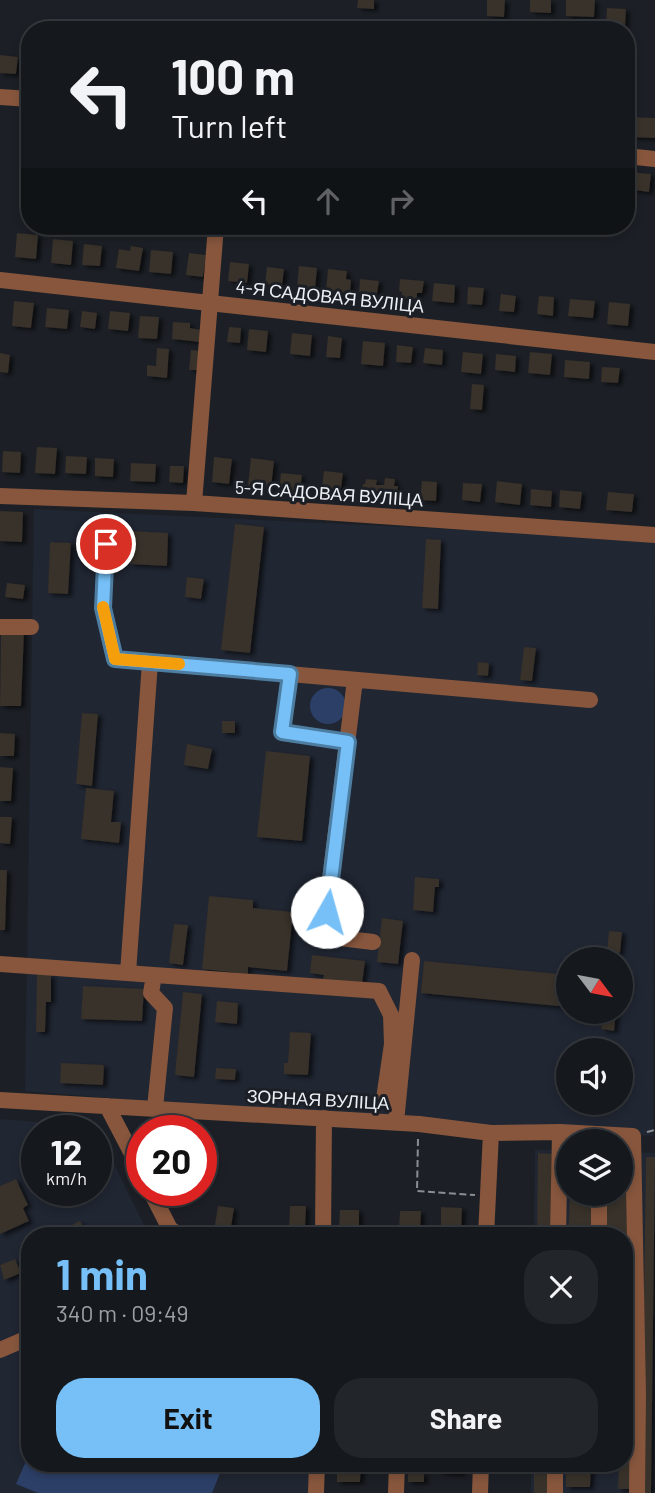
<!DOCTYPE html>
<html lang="en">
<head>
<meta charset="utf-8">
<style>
	body { margin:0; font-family:Barlow,sans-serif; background:#222529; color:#f1f3f6; height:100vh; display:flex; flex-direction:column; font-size:26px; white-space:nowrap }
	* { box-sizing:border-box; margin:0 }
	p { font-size:23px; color:#9da0a3 }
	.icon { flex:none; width:38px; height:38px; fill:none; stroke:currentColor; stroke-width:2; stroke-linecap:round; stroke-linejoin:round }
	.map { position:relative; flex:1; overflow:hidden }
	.side { position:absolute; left:21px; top:1227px; width:612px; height:245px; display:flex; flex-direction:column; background:#15181c; border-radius:28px; box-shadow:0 4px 10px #0003,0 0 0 2px #34373b }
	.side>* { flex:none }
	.guide { position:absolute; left:21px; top:21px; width:614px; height:214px; border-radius:28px; box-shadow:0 4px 10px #0003,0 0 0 2px #34373b; background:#15181c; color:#f1f3f6; overflow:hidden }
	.needle { width:46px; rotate:122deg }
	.fabs { position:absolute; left:556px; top:947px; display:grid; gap:14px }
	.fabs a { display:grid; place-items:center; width:77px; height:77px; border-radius:50%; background:#15181c; box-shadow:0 4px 10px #0003,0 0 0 2px #34373b; font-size:35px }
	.speed { position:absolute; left:21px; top:1115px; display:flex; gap:14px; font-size:35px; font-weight:700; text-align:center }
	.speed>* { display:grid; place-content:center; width:91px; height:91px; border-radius:50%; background:#15181c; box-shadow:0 4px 10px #0003,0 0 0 2px #34373b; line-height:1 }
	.speed small { font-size:18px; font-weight:400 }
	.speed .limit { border:10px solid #d22; background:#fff; color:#111 }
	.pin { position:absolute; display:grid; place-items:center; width:60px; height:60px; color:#fff; margin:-30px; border:4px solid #fff; border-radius:50%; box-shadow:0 2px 7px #0007 }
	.me { position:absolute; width:77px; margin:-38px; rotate:7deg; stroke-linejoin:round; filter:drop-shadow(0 0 5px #0008) }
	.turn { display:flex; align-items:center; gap:24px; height:147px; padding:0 35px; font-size:32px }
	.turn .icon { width:91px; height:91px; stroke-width:2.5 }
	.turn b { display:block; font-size:49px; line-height:60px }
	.lanes { display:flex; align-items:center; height:66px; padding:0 35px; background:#0003; justify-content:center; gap:35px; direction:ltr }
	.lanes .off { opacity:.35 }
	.round { display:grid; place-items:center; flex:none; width:74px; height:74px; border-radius:28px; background:#222529 }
	.summary { display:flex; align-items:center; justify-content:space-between; height:119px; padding:0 35px }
	h1 { font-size:42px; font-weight:700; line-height:52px; color:#76c0f7 }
	.primary-button { display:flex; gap:14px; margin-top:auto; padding:14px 35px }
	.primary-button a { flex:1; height:80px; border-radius:28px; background:#76c0f7; color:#111; font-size:28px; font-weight:700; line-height:80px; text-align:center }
	.primary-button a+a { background:#222529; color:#f1f3f6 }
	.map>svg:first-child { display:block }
	.built { fill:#202632; fill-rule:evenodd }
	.green { fill:#2c3f66 }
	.building { fill:#37302a; filter:url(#shadow) }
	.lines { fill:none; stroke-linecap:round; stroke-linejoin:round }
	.path { stroke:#8a8d92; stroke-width:2; stroke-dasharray:7 3.5; stroke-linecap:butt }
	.minor { stroke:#87563d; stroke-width:16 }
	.route-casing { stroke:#4d7da1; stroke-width:18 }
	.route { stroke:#76c0f7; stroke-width:12 }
	.slow { stroke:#f59e0b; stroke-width:12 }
	.labels { text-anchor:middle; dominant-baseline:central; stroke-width:6; stroke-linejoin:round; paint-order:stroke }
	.street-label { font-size:18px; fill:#eceff3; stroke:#1c2026 }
</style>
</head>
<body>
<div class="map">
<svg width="655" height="1493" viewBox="0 0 655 1493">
	<defs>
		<filter id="shadow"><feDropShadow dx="4" dy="2.5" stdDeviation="2" flood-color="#0009"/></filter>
	</defs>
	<rect width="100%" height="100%" fill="#1c2026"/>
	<path class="built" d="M34 509 655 539 653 1136 396 1122 25 1091ZM569 959H621V1012H569ZM569 1050H621V1102H569Z
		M0 1119 96 1127 149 1235 30 1236V1463H310V1493H0ZM37 1130H96V1190H37Z
		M535 1150 569 1151V1194H621V1152L655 1153V1493H531V1463H625V1236L534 1235Z"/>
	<path class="green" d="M310 706a18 18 0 1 1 36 0a18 18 0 1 1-36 0Z
		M30 1452V1463H224L212 1493H38L16 1484Z"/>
	<path class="building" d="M358 0H374V9L357 8Z
		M487 0H505L504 17 487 16Z
		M530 0H551V13L530 12Z
		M566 0H595L594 17 566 16Z
		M607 8 626 9 625 27 606 26Z
		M0 55 18 57 16 74 0 73Z
		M629 117 655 118V138L628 137Z
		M627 172 651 174 649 192 626 189Z
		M17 233 38 235 36 259 15 257Z
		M53 239 73 241 71 265 51 263Z
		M84 244 102 246 100 266 82 265Z
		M131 246 143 248 139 271 116 268 119 249 130 251Z
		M151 250 173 252 171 274 149 272Z
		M189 253 206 255 203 277 186 275Z
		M230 262 249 264 247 283 228 281Z
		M299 266 317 268 315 290 297 288Z
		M267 267 284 269 282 286 265 284Z
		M328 269 347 271 346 279 351 280 350 293 326 291Z
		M360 279 379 281 377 294 359 292Z
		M400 279 424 281 422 293H417V299L401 298 402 292 399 291Z
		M434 283 455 285 454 303 432 301Z
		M468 287 484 288 482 305 467 304Z
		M501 294 516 296 514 312 499 311Z
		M539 296 554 297 553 316 537 314Z
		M570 299 595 301 593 318 568 316Z
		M14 301 34 303 31 328 12 326Z
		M609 302 630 304 628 326 607 324Z
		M47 308 69 310 67 329 45 327Z
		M82 311 97 313 95 329 80 327Z
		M110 311 130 313 128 331 108 329Z
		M140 316 159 317 157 339 138 338Z
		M173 322 190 323V328L201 330 200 342 172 339Z
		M229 327 241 328 240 343 227 342Z
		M249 329 268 331 266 352 247 350Z
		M292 333 312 335 310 356 290 354Z
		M328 336 342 338 340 358 326 357Z
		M363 341 385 343 383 366 361 364Z
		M397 345 413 347 411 363 396 362Z
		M157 348 169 349 167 378 147 376V365L156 366Z
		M425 348 443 350 442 365 423 363Z
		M191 350 201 351 199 370H189Z
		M463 352 483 354 481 374 461 372Z
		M530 352 552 354 550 375 528 373Z
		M0 353 10 355 8 373 0 372Z
		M496 354 516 356 515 372 495 370Z
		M565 360 590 362 589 379 564 377Z
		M602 367 620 368 618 383 601 382Z
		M472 384 484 385 482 410 470 409Z
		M37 447 57 448 55 474 35 473Z
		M3 451 21 452 20 473 2 472Z
		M66 456 87 457 86 474 65 473Z
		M214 457 232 459 229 484 212 482Z
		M95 458 114 459 113 477 95 476Z
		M251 458 274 461 271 488 248 485Z
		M131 463 156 464 155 482 130 481Z
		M170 466H184L183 483 169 482Z
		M324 471 343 473 340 496 321 495Z
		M281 473 302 475 300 493 279 491Z
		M385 478 395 479 394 486H398L397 498 362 495 363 484H365L366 479 377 480 376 485H384Z
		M422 481 437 482 436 501 420 500Z
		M497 481 522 484 520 505 495 502Z
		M463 483 482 484 480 502 462 500Z
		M531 489 552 491 551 507 530 505Z
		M560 490 582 492 580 509 559 507Z
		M608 492 634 494 632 512 606 510Z
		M0 511 23 512 22 542 0 541Z
		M235 524 264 527 250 653 221 650Z
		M131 531 168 533 167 566 130 564Z
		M426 539 441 540 438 609 422 608Z
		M50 542 71 543 68 594 48 593Z
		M187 577 204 579 201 599 185 597Z
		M7 583 25 585 23 599 5 597Z
		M1 631 24 632 21 706H0Z
		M524 647 536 648 532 681 520 680Z
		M478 662 489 663 488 676 477 675Z
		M82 713 98 714 92 786 76 784Z
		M222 721H235V733H222Z
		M0 733 15 734 14 756H0Z
		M187 744 212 749 208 769 184 765Z
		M266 751 310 756 302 841 257 837Z
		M0 767 13 768 11 801H0Z
		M86 788 114 791 111 822H121L119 843 81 839Z
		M0 817H12L10 844 0 843Z
		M0 870H7L5 930H0Z
		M415 877 439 879V887H435L433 912 413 910Z
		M209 896 253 900V908L293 912 287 971 248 967V974L202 969Z
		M382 918 403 921 398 964 377 962Z
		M174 924 188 925 183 965 169 963Z
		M609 931 622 932 620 953 607 951Z
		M312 955 365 961 362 984 323 980 324 975 310 973Z
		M424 961 569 975V1007L421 993Z
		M621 974 630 975 628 995H621Z
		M37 975H51V1002H46L45 1032H36Z
		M83 986 144 989 142 1021 81 1019Z
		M183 992 202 994 194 1077 175 1075Z
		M217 1001 238 1003 237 1024 215 1022Z
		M603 1012H616L614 1031 601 1029Z
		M290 1032 311 1033 308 1075 284 1074V1063H288Z
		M621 1057H628L626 1083 621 1084Z
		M61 1063 104 1065 103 1085 60 1083Z
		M216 1068 236 1069 235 1080 215 1079Z
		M538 1153 552 1154 551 1236H537Z
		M621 1156H629L627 1358H625V1236H606L607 1194H621Z
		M646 1157H655L651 1493H641Z
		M16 1179 28 1205 23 1208 29 1221 0 1234V1186Z
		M570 1194H594L592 1236H568Z
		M218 1206 234 1208 231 1227 215 1225Z
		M290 1206H306L305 1229H289Z
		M441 1207 462 1208 461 1235H441Z
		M340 1210H359V1231H339Z
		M400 1211H421L420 1232H399Z
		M80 1221 88 1236H69L66 1228Z
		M15 1259 21 1273 4 1280 0 1265Z
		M625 1447H632L630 1489H618L619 1463H625Z
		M337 1463H361L360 1482H337Z
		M440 1463H462L461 1474 439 1472Z
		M534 1463H548V1493H534Z
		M566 1463H591L590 1487H566Z
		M408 1473H424V1482H408Z"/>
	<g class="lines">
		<path class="path" d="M647 1132 655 1130
			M418 1139 417 1191 475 1195"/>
		<path class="minor" d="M0 97 30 99
			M626 156 655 159
			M0 280 655 352
			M0 496 194 503 655 535
			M194 503 216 226
			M106 523 103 608 115 659 590 700
			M0 627H31
			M290 674 282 732 348 742
			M355 680 323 936 373 942
			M0 964 379 991 391 1015 392 1044 384 1099
			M128 973 150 662
			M154 975 151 993 165 1008 155 1108
			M0 1100 419 1124 491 1133 560 1132 633 1136 638 1394 625 1395
			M107 1106 142 1173
			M396 1122 412 960
			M150 1190 170 1229 181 1236
			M323 1236 324 1118
			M486 1236 491 1133
			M558 1236 560 1132
			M599 1236V1194
			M0 1350 30 1337
			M316 1493 317 1463
			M396 1493 397 1463
			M480 1493 481 1463
			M555 1493V1463
			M637 1493 638 1394"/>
	</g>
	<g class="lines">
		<g class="route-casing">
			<path id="route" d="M106 544 103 608 115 659 290 674 282 732 348 742 327 912"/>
		</g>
		<use href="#route" class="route"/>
		<path class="slow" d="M103 607 115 659 179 664"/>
	</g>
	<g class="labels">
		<g class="street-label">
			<text transform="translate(330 296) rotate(6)">4-Я САДОВАЯ ВУЛІЦА</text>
			<text transform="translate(329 493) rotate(4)">5-Я САДОВАЯ ВУЛІЦА</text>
			<text transform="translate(318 1099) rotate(3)">ЗОРНАЯ ВУЛІЦА</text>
		</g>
	</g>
</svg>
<div class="fabs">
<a><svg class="needle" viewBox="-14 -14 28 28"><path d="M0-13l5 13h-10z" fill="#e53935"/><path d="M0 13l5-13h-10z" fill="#9da0a3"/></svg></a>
<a><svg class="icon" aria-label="sound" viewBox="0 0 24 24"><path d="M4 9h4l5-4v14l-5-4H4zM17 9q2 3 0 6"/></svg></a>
<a><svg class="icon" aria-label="layers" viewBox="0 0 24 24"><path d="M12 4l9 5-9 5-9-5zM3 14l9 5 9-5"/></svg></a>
</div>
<div class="speed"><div>12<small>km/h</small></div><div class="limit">20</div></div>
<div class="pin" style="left:106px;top:544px;background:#d93025"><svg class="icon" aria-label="arrive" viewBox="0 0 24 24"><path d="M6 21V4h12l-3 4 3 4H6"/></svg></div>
<svg class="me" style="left:327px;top:912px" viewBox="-20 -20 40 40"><circle r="19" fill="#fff"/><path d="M0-13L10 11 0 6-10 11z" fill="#76c0f7"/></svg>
<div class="guide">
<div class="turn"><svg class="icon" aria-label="left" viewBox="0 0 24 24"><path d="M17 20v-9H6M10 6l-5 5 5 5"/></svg><div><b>100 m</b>Turn left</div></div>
<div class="lanes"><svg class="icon" aria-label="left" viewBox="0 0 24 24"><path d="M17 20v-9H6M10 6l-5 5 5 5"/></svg><svg class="icon off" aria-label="ahead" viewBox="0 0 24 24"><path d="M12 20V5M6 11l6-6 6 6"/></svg><svg class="icon off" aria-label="right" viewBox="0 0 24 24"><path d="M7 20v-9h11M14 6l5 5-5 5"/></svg></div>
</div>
<section class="side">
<div class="summary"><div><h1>1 min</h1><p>340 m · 09:49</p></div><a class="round"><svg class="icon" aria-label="close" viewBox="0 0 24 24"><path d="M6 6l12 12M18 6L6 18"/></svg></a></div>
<div class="primary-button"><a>Exit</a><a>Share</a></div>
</section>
</div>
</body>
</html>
